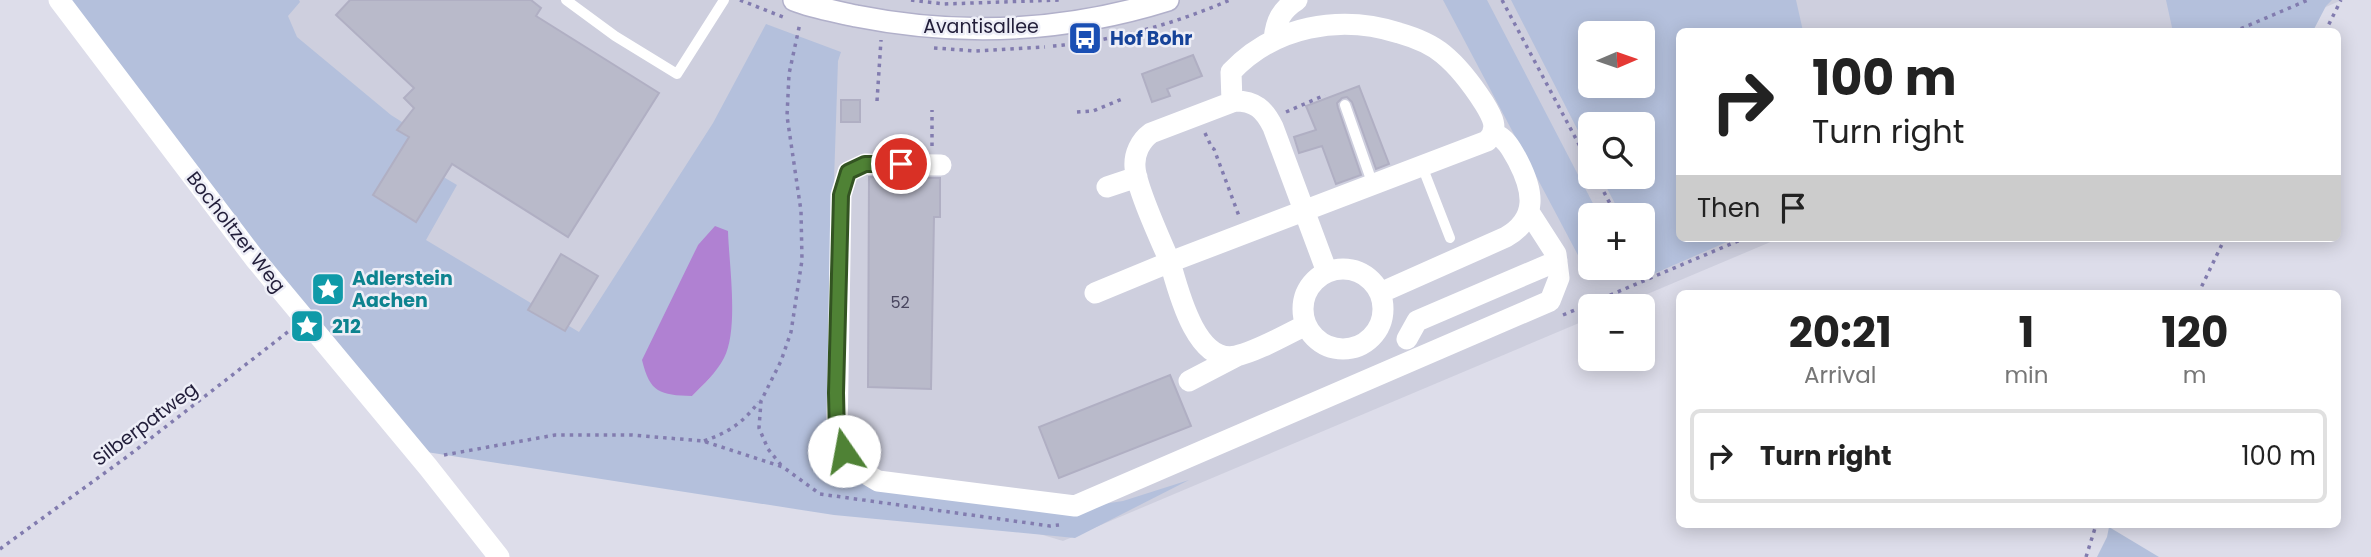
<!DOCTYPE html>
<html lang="en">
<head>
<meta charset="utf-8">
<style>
	body { margin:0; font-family:Poppins,sans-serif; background:#f2f2f2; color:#222; height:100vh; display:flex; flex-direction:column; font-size:26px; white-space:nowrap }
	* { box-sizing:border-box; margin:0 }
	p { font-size:23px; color:#767676 }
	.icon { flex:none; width:38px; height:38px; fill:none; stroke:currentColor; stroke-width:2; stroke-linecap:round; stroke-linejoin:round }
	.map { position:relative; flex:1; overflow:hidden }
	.side { position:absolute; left:1676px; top:290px; width:665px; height:238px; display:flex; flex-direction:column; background:#fff; border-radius:10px; box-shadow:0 4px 18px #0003 }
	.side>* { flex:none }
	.hud { position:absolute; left:1676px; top:28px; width:665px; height:214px; border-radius:10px; box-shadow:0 4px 18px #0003; background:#fff; color:#222; overflow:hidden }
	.needle { width:46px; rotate:88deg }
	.tools { position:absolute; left:1578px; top:21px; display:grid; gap:14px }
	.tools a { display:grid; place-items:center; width:77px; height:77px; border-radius:10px; background:#fff; box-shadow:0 4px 18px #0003; font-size:35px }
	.pin { position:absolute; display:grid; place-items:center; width:60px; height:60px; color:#fff; margin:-30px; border:4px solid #fff; border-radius:50%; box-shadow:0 2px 7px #0007 }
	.me { position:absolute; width:77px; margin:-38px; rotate:348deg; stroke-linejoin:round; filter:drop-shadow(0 0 5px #0008) }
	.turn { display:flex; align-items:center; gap:24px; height:147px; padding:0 21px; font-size:32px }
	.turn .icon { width:91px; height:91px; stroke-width:2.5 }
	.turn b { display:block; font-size:49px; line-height:60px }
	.then { display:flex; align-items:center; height:66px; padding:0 21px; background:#0003; gap:14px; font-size:26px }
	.eta { display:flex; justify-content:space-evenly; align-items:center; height:119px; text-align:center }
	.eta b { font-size:42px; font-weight:700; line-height:49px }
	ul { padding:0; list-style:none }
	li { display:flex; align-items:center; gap:21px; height:94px; margin:0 14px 10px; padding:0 7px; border:4px solid #e0e0e0; border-radius:10px }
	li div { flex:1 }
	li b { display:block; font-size:26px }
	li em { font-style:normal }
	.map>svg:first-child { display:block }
	.built { fill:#cecfde; fill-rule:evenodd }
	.green { fill:#b4c0dc; fill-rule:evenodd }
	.water { fill:#b081d2 }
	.building { fill:#b9baca; stroke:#b0afc3; stroke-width:2 }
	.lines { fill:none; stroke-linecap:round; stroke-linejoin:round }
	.secondary-casing { stroke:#b1b0ca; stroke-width:24 }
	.path { stroke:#827caf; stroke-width:3.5; stroke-dasharray:3.5 5; stroke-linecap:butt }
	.lane { stroke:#fff; stroke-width:10 }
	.street { stroke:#fff; stroke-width:21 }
	.secondary { stroke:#fff; stroke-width:21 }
	.route-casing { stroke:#335422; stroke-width:18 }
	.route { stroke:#4f8235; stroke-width:12 }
	.labels { text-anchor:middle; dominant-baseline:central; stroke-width:5; stroke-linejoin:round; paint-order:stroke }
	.number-label { font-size:16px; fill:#48455e }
	.street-label { font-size:19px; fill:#221e3a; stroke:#edeef7 }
	.transit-label { font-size:19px; font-weight:bold; fill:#164399; stroke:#edeef7; text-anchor:start }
	.culture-label { font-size:19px; font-weight:bold; fill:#0d838f; stroke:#edeef7; text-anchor:start }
</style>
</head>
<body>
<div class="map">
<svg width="2371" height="557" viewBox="0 0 2371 557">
	<rect width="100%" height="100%" fill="#ddddea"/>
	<path class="built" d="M101 0H2342L2268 32H1680V238H1780L1619 306H1591V318L1063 541 386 340ZM1591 33H1643V86H1591ZM1591 124H1643V177H1591ZM1591 215H1643V268H1591Z"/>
	<path class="green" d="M54 0H299L300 2 288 16 297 37 391 115 443 148 435 172 457 185 426 240 579 332 713 123 766 24 841 52 838 61 826 421C829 439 834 465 850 478 857 483 870 484 877 487L1057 511 1123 501 1189 480 1075 538 834 515 420 451ZM727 231 730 289 724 357 709 379 692 396 680 287 698 245Z
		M1443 0H1487L1599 215H1591V253L1580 259Z
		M1511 0H1796L1803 31 1680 32V238H1736L1651 275 1643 259V215H1621L1601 177H1643V124H1591V156ZM1591 33H1643V86H1591Z
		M2166 0H2332L2326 6 2313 31 2173 32Z
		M2109 527 2159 557H2097L2107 537Z"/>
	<path class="water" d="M715 226 728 231C729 265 739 329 724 358 716 373 704 384 692 396 660 395 650 393 642 360L698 245Z"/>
	<path class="building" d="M350 0H531L541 8 536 16 659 93 568 237 452 164 416 222 373 195 409 137 397 130 414 108 404 98 414 88 336 15Z
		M1193 55 1202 76 1167 89 1170 96 1152 102 1142 74Z
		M1359 86 1389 164 1376 169 1352 102 1347 97 1342 98 1337 103 1338 108 1361 175 1336 184 1322 146 1299 153 1294 137 1316 130 1306 106Z
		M841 100H860V122H841Z
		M869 177 940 178V217H934L931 389 868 387Z
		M561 254 598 276 565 331 528 310Z
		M1170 375 1191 426 1059 478 1039 427Z"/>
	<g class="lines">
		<g class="secondary-casing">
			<path id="secondary" d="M794 0C814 8 835 11 856 16 961 37 1066 32 1168 0"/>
		</g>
		<path class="path" d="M740 0 783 17
			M911 0 944 4 1059 0
			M1502 0 1591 167
			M2233 32 2308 0
			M2325 32 2341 0
			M1053 46C1114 41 1174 24 1230 0
			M934 48 976 51 1045 47
			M877 101 881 40
			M1077 112 1093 111 1122 99
			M1286 112 1325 95
			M1205 133 1212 148 1214 149 1239 216
			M932 146V110
			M1596 177 1616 215
			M1643 266 1650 278
			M2198 294 2225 238
			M1563 315 1745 238
			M704 441C731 431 741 424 759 402
			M444 455 555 435H632L703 441 783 467 820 494 1050 526 1059 525
			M781 465 768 449 759 428 761 401 781 361 791 332 802 260 801 211 787 116 789 74 800 23
			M0 549 128 456 289 331
			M2086 557 2096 525"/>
		<path class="lane" d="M566 0 615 36 677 74 724 0
			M1345 105 1373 185
			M1422 166 1450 238"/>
		<path class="street" d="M59 0 255 259 428 467 499 557
			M1274 39C1276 21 1281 10 1297 0
			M1232 102 1231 72C1274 26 1340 14 1399 33 1413 37 1431 44 1443 54 1459 67 1473 86 1484 103 1492 116 1500 129 1487 141 1381 181 1275 221 1170 262 1161 241 1136 187 1135 167 1134 154 1140 141 1151 133L1235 101C1255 101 1264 109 1273 127L1327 272
			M941 165 865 164 848 172 841 195 837 437 851 465 878 481 1075 506 1550 301 1559 278 1556 254 1529 212
			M1107 187 1137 177
			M1303 309a40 40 0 1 1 80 0a40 40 0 1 1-80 0Z
			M1095 293 1170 262C1178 290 1196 365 1236 356 1258 351 1285 335 1306 325
			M1380 293 1506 237C1539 218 1533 190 1518 161 1511 148 1506 138 1493 133
			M1407 339 1417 321 1557 261
			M1189 381 1237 356"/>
		<use href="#secondary" class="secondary"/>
	</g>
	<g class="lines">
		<g class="route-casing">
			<path id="route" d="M844 451 837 437 836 393 841 195 848 172 865 164H901"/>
		</g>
		<use href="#route" class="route"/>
	</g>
	<defs>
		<g id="bus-square" transform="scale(1.75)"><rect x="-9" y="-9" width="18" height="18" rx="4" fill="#1a4fb4" stroke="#edeef7"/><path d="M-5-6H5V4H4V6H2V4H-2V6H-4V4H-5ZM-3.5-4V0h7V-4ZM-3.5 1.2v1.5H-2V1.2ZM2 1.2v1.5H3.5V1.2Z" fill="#fff"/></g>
		<g id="sight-square" transform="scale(1.75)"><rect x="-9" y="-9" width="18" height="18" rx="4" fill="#0f9aa8" stroke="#edeef7"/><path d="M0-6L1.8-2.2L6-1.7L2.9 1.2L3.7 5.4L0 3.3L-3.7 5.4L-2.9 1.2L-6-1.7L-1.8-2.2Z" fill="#fff"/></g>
	</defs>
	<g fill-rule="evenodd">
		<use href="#bus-square" x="1085" y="38"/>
		<use href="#sight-square" x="328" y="289"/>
		<use href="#sight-square" x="307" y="326"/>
	</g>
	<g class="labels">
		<g class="number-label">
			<text x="900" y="302">52</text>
		</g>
		<g class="street-label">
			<text x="981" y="26">Avantisallee</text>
			<text transform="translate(236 232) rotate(52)">Bocholtzer Weg</text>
			<text transform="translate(145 424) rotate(-37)">Silberpatweg</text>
		</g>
		<g class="transit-label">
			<text x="1110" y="38">Hof Bohr</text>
		</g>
		<g class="culture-label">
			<text x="352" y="278">Adlerstein<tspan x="352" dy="22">Aachen</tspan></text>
			<text x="332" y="326">212</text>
		</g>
	</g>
</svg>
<div class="tools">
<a><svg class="needle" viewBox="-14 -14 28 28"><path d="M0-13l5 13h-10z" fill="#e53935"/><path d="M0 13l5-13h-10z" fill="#767676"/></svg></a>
<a><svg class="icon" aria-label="search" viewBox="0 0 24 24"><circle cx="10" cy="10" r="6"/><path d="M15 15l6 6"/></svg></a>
<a>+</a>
<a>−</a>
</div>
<div class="pin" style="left:901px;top:164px;background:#d93025"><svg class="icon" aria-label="arrive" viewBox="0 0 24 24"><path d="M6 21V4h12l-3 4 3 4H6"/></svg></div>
<svg class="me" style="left:844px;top:451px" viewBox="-20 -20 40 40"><circle r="19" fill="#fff"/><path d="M0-13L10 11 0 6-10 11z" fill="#4f8235"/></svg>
<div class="hud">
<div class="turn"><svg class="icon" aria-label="right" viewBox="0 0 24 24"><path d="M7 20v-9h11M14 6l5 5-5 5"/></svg><div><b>100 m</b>Turn right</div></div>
<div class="then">Then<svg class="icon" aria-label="arrive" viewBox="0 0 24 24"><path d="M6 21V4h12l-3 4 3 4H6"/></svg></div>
</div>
<section class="side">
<div class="eta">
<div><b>20:21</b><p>Arrival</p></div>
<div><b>1</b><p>min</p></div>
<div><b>120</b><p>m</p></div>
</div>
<ul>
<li><svg class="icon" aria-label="right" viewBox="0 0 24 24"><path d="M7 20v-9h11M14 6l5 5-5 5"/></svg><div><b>Turn right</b></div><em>100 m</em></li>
</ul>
</section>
</div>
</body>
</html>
